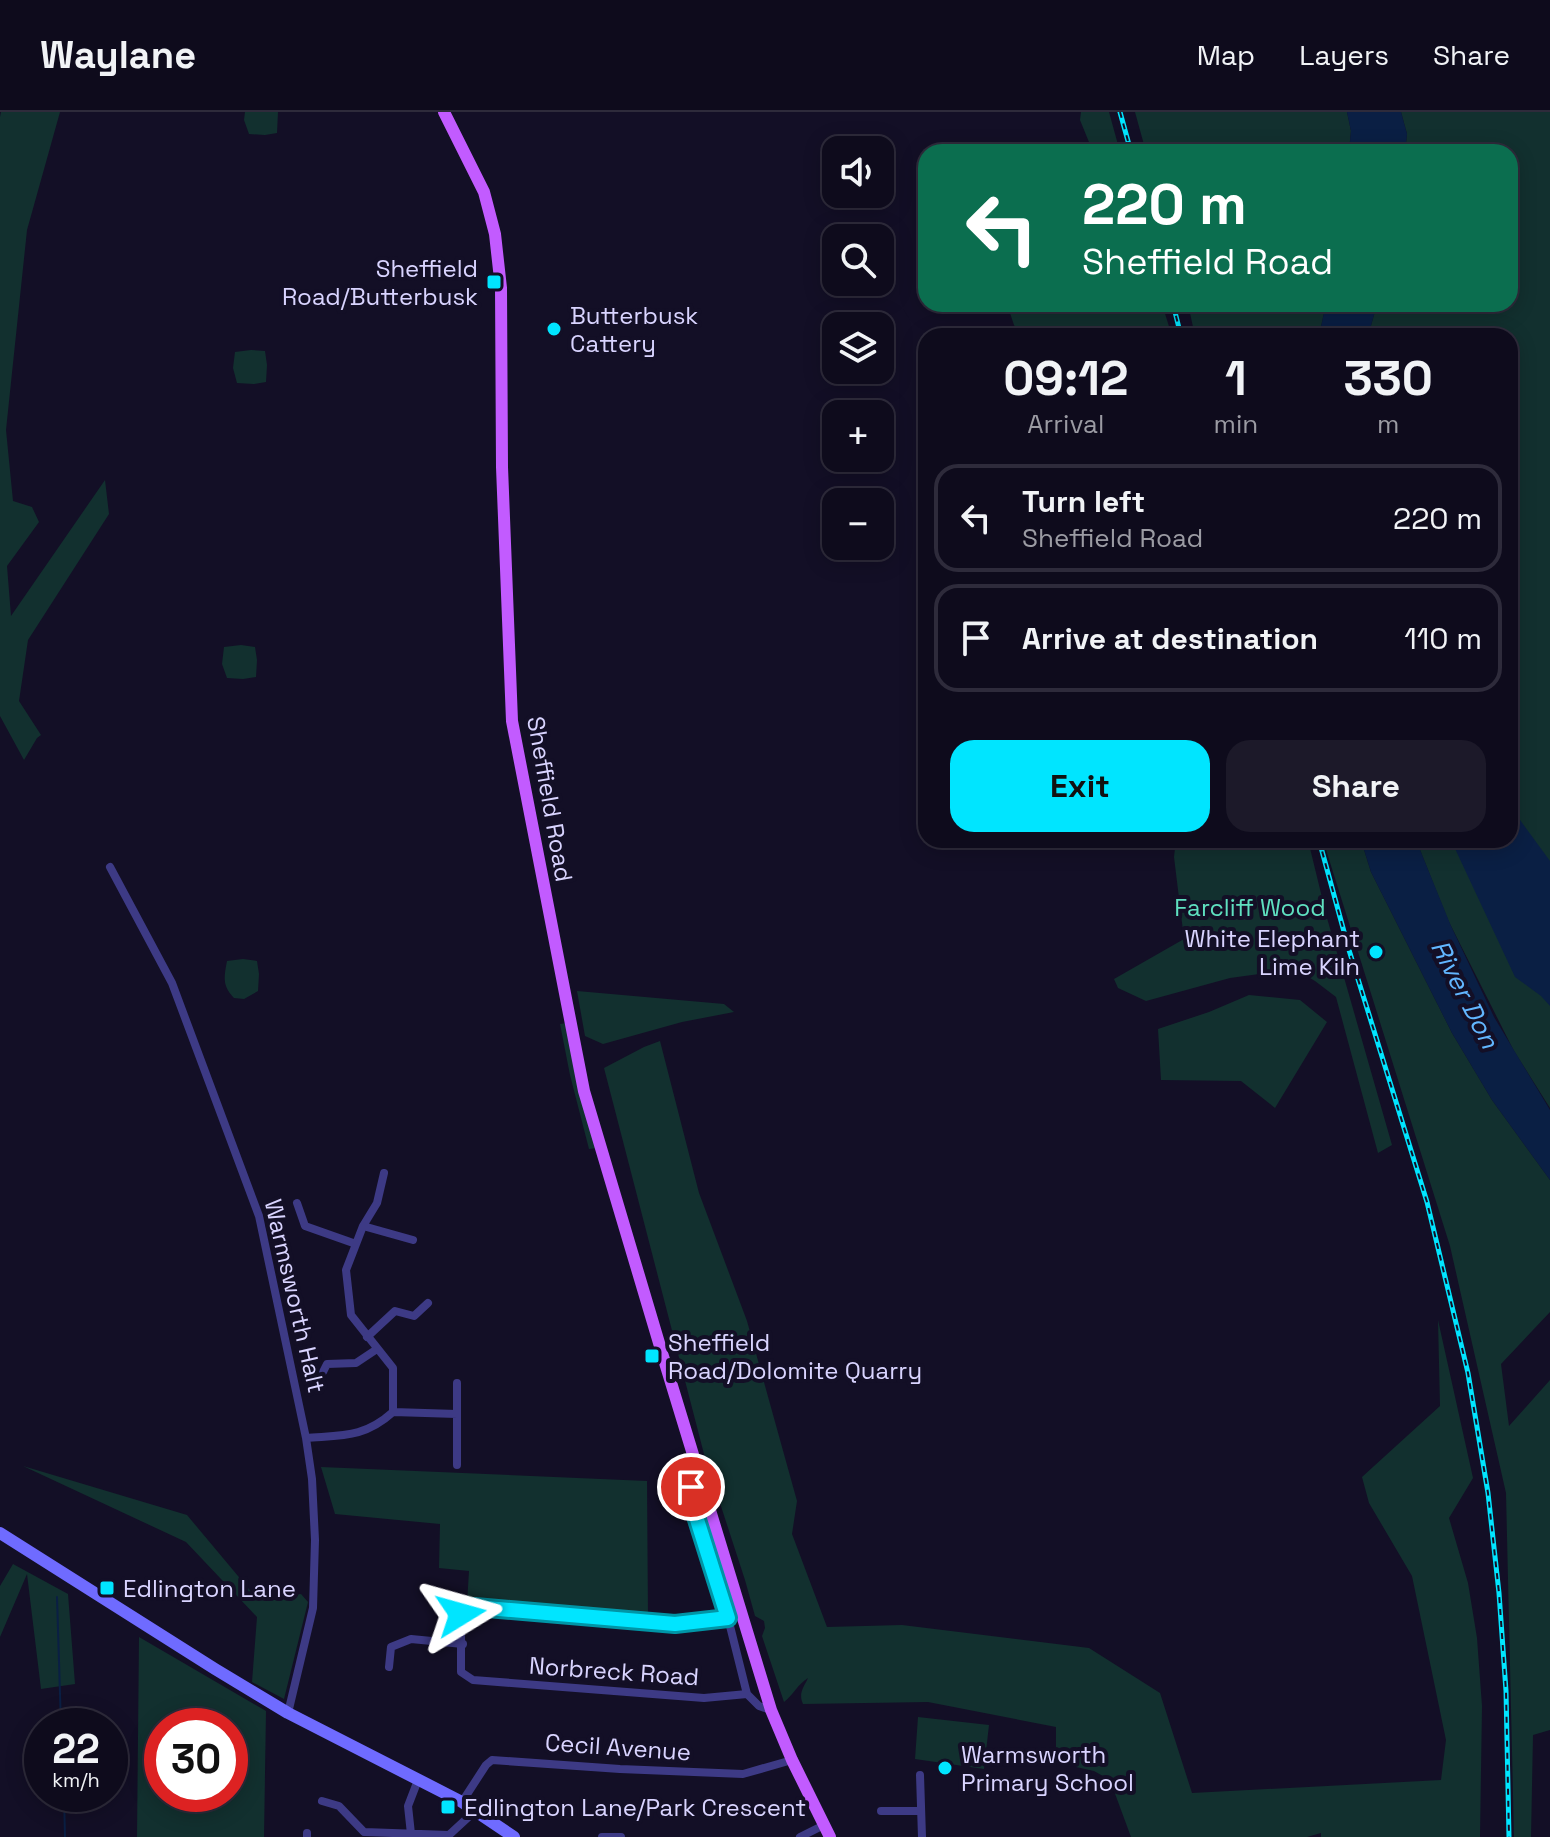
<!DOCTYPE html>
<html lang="en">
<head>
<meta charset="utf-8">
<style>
	body { margin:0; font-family:"Space Grotesk",sans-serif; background:#1c1929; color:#f1f3f6; height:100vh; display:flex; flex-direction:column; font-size:30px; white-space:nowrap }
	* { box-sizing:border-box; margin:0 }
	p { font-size:26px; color:#9b9ba3 }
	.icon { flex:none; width:44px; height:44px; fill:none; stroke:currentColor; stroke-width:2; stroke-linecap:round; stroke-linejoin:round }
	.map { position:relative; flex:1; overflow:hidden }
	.panel { position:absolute; left:918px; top:216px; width:600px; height:520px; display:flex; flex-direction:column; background:#0e0b1c; border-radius:24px; box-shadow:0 4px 20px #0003,0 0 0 2px #2e2b3b }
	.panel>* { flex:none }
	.top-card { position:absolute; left:918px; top:32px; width:600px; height:168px; border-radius:24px; box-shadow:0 4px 20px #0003,0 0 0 2px #2e2b3b; background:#0b6e4f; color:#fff; overflow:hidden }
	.controls { position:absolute; left:822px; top:24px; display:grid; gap:16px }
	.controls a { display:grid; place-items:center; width:72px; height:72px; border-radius:16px; background:#0e0b1c; box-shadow:0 4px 20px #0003,0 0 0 2px #2e2b3b; font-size:40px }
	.speed { position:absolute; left:24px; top:1596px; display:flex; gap:16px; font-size:40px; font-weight:700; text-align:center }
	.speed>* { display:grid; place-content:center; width:104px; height:104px; border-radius:50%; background:#0e0b1c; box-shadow:0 4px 20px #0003,0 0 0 2px #2e2b3b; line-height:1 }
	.speed small { font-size:20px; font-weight:400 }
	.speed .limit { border:12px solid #d22; background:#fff; color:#111 }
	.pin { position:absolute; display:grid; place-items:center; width:68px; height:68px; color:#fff; margin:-34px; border:4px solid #fff; border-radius:50%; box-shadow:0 2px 8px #0007 }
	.me { position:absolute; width:88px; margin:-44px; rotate:82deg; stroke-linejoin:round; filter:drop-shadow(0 0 6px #0008) }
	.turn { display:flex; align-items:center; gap:28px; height:168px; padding:0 32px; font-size:36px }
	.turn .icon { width:104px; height:104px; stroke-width:2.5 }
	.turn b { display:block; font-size:56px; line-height:68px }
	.eta { display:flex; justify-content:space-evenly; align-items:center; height:136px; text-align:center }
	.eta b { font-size:48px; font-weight:700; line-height:56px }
	.cta { display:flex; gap:16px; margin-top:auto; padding:16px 32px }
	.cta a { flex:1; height:92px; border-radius:24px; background:#00e5ff; color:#111; font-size:32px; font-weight:700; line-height:92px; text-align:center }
	.cta a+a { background:#1c1929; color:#f1f3f6 }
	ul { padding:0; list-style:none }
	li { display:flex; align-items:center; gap:24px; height:108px; margin:0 16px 12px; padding:0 16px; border:4px solid #2e2b3b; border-radius:24px }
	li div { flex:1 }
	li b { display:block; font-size:30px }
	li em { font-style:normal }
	header { display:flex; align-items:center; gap:48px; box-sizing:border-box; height:112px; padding:0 40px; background:#0e0b1c; border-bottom:2px solid #2e2b3b }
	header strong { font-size:38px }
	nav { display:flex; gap:44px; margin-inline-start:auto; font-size:28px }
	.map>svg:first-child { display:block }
	.green { fill:#12302f; fill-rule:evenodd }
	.water { fill:#0a1f44 }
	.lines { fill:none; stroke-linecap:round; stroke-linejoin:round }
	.stream { stroke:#0a1f44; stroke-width:2 }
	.minor { stroke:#3d3a85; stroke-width:8 }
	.secondary { stroke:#6f6bff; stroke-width:12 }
	.primary { stroke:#c25bff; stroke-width:12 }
	.rail-casing { stroke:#00e5ff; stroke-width:5 }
	.rail { stroke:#130f26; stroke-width:2; stroke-dasharray:6; stroke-linecap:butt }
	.route-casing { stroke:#0095a6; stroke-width:20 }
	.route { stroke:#00e5ff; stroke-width:14 }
	.poi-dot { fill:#00e5ff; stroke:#130f26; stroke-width:3 }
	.labels { text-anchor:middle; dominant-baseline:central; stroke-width:8; stroke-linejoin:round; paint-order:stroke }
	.poi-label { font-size:24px; fill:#d9d4ff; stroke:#130f26; text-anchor:start }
	.street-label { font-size:24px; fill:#d9d4ff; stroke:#130f26 }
	.park-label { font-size:24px; fill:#5fe0c0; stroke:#130f26 }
	.water-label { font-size:26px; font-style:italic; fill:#62b6ff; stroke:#130f26 }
</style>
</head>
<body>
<header>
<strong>Waylane</strong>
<nav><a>Map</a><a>Layers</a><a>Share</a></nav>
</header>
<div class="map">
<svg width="1550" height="1725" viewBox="0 0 1550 1725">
	<rect width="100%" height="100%" fill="#130f26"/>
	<path class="green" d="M1 0H60L27 118 6 318 13 389 32 395 39 410 7 454 11 504 105 368 109 402 28 528 19 589 41 623 37 626 24 648 0 604V5Z
		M245 0H278L277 21 265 23 249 22 244 8Z
		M1081 0H1109L1120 40H1093L1080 8Z
		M1135 0H1347L1351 19 1349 40H1146Z
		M1401 0H1550V996L1514 939 1448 808 1416 728H1510V224H1368L1377 192H1510V40H1405L1407 22Z
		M1007 192H1162L1172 224H1021L1014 213Z
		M1188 192H1326L1319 224H1195Z
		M251 238 265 239 267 253 266 270 254 272 237 271 233 256 235 240Z
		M241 533 255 535 257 548 256 565 243 567 227 566 222 552 224 535Z
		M1176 728H1308L1327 806 1392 1033 1378 1041 1336 885 1315 869 1295 857 1230 866 1146 889 1118 876 1114 867 1184 827 1174 745Z
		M1323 728H1361L1371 760 1452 921 1492 988 1550 1068V1200L1501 1252 1509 1314 1550 1268V1618L1533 1623 1531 1725H1514L1506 1381 1450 1134Z
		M243 847 257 849 259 862 258 879 244 887 234 886C222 874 224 865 227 849Z
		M577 879 724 892 734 900 682 910 603 932 585 924Z
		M1249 883 1300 888 1327 910 1275 996 1241 969 1161 968 1158 917 1209 900Z
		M567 911 597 1036 589 1037 570 963 560 912Z
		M660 929 699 1081 747 1209 797 1389 792 1422 827 1515 902 1513 1089 1536 1160 1581 1192 1681 1441 1668 1446 1628 1412 1464 1369 1391 1362 1365 1440 1294 1438 1208 1473 1366 1449 1406 1468 1471 1477 1526 1482 1594 1480 1725H1321V1721L1307 1725H1131L1110 1668 1094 1659 1067 1653 1056 1637V1615L928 1590 803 1592C798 1581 804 1575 808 1566 798 1572 794 1582 784 1590L762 1524 765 1516 764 1509 755 1504 745 1468 704 1342 604 956 644 935Z
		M23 1354 187 1403 258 1488 301 1482 308 1490 284 1587 252 1570 257 1505 186 1430Z
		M321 1355 647 1369 648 1504 467 1492 469 1459 439 1456 440 1412 335 1402Z
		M13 1452 68 1482 75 1572 41 1577 27 1462 0 1525V1474Z
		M139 1525 266 1599 264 1725H137ZM162 1614H230V1682H162Z
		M918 1605 989 1613 984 1657 915 1647Z"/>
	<path class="water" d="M1347 0H1401L1407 22 1405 40H1349L1351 19Z
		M1326 192H1377L1368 224H1319Z
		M1510 688 1520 708 1550 749V894L1541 884 1515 865 1451 728H1510Z
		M1361 728H1416L1451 814 1494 905 1550 998V1068L1492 988 1452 921 1371 760Z"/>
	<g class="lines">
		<path class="stream" d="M57 1485 61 1614
			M64 1682 65 1725"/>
		<path class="minor" d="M110 755 172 871 259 1104 306 1326 312 1367 315 1428 313 1496 288 1601
			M297 1091 305 1114 356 1132
			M363 1114 413 1128
			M367 1225 395 1199 414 1204 428 1191
			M323 1260 327 1252 356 1251 377 1237
			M457 1271V1353
			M393 1300 457 1302
			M306 1326C342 1323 364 1326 393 1300V1256L351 1203 346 1158 363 1114 377 1091 384 1061
			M702 1372 691 1375 688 1379 728 1506 747 1582 759 1594 771 1598
			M728 1506 675 1512 475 1495 461 1502V1560L473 1568 704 1586 747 1582
			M389 1555 391 1535 411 1527 463 1532
			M920 1663 922 1725
			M322 1689 339 1694 364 1720 449 1723 475 1699
			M462 1690 486 1653 492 1648 620 1657 743 1662 792 1648
			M881 1699H921
			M307 1721V1725
			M411 1722 408 1694 418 1668
			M602 1725H621
			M800 1725 824 1713"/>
		<path class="secondary" d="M0 1421 215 1557 288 1601 462 1690 514 1725"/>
		<path class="primary" d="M444 0 484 80 495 122 501 176 502 355 512 609 577 943 584 979 662 1241 771 1598 792 1648 830 1725"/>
		<g class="rail-casing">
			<path id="rail" d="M1120 0 1131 40
				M1173 192 1181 224
				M1319 728 1349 838 1427 1090 1468 1261 1488 1381 1499 1481 1506 1579 1509 1725"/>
		</g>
		<use href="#rail" class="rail"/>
	</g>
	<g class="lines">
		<g class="route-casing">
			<path id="route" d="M461 1502 475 1495 675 1512 728 1506 688 1379 691 1375"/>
		</g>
		<use href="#route" class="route"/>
	</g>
	<g class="poi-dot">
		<rect x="486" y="162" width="16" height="16" rx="4"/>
		<circle cx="554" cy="217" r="8"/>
		<circle cx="1376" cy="840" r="8"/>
		<rect x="644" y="1236" width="16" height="16" rx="4"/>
		<rect x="99" y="1468" width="16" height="16" rx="4"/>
		<circle cx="945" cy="1656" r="8"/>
		<rect x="440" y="1687" width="16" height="16" rx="4"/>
	</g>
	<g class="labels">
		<g class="poi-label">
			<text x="478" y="156" text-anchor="end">Sheffield<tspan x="478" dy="28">Road/Butterbusk</tspan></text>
			<text x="570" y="203">Butterbusk<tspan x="570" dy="28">Cattery</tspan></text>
			<text x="1360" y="826" text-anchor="end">White Elephant<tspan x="1360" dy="28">Lime Kiln</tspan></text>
			<text x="668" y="1230">Sheffield<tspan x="668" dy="28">Road/Dolomite Quarry</tspan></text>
			<text x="123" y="1476">Edlington Lane</text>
			<text x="961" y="1642">Warmsworth<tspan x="961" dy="28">Primary School</tspan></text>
			<text x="464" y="1695">Edlington Lane/Park Crescent</text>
		</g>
		<g class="street-label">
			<text transform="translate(550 687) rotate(80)">Sheffield Road</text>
			<text transform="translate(295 1184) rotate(77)">Warmsworth Halt</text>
			<text transform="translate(614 1559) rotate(4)">Norbreck Road</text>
			<text transform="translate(618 1635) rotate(4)">Cecil Avenue</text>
		</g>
		<g class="park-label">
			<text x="1250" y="795">Farcliff Wood</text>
		</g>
		<g class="water-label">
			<text transform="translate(1465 882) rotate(63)">River Don</text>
		</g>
	</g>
</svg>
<div class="controls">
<a><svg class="icon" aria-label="sound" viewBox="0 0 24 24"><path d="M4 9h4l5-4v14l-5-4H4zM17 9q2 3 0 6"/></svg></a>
<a><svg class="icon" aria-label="search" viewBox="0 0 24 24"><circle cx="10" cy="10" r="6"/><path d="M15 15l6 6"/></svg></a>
<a><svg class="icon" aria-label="layers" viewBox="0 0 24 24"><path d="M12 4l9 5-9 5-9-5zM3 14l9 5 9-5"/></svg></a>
<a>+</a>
<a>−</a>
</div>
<div class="speed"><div>22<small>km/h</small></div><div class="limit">30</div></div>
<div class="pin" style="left:691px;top:1375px;background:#d93025"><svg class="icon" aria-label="arrive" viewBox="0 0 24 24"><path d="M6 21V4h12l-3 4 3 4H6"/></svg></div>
<svg class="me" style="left:461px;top:1502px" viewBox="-20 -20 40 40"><path d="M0-17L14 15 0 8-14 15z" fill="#00e5ff" stroke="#fff" stroke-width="4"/></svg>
<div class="top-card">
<div class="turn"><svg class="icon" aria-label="left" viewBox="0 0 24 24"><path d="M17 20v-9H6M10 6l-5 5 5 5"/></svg><div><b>220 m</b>Sheffield Road</div></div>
</div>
<section class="panel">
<div class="eta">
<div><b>09:12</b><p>Arrival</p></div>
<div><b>1</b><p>min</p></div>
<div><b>330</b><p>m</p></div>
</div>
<ul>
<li><svg class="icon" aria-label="left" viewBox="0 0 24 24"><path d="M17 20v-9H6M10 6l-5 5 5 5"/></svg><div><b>Turn left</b><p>Sheffield Road</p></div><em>220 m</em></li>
<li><svg class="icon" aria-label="arrive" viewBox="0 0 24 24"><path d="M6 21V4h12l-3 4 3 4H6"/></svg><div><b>Arrive at destination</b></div><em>110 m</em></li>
</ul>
<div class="cta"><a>Exit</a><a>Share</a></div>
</section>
</div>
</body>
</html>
